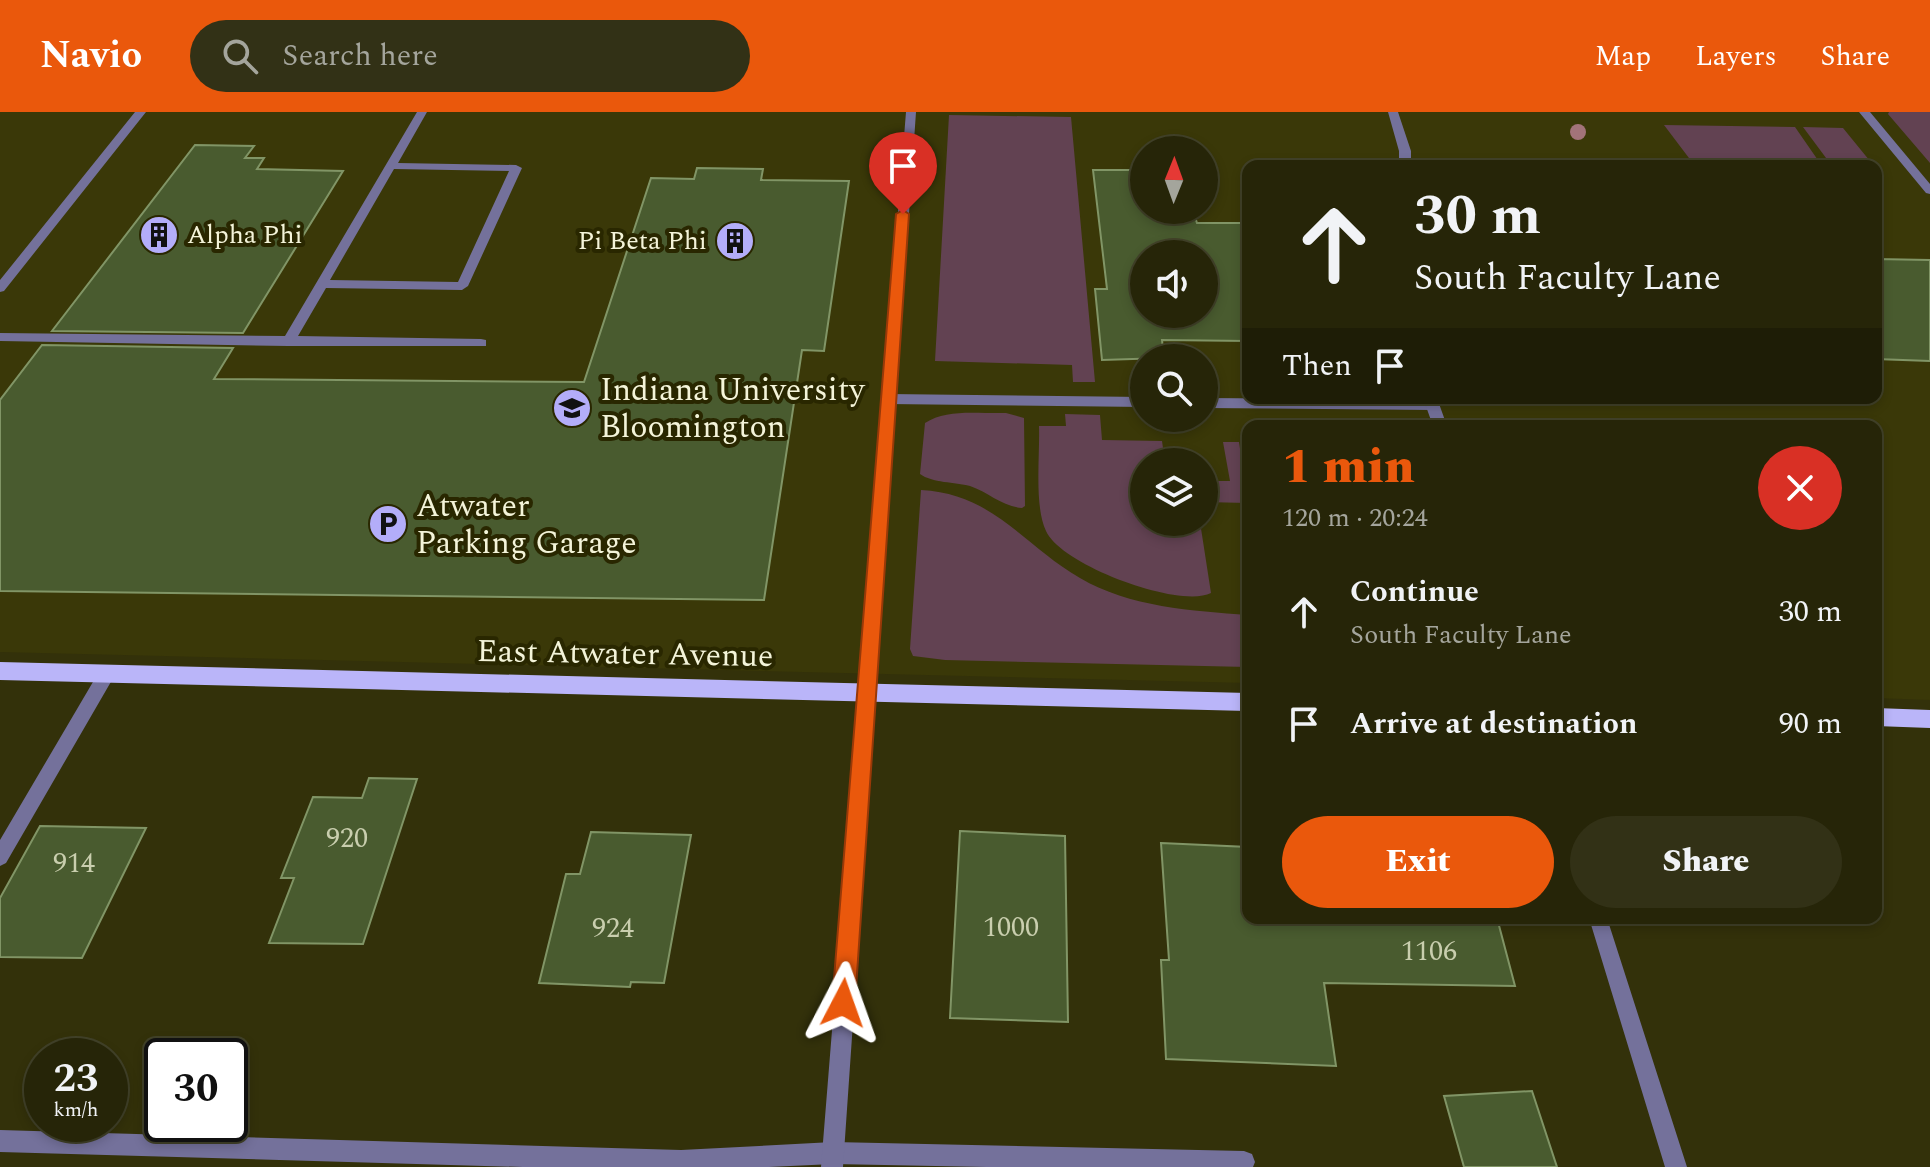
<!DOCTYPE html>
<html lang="en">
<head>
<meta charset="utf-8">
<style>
	body { margin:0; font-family:Spectral,serif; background:#323116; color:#f1f3f6; height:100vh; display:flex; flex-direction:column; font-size:30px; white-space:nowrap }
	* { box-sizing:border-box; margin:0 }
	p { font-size:26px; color:#a4a59c }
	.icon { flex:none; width:44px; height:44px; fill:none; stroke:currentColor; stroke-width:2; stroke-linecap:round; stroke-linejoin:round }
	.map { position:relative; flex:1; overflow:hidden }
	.drawer { position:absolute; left:1242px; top:308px; width:640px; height:504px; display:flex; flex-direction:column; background:#262508; border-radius:16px; box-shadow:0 4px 12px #0003,0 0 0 2px #424229 }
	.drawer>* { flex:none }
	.top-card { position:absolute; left:1242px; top:48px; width:640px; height:244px; border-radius:16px; box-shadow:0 4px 12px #0003,0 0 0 2px #424229; background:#262508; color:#f1f3f6; overflow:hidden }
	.needle { width:52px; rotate:1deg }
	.fabs { position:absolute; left:1130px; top:24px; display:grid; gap:16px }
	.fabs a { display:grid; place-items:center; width:88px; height:88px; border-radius:50%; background:#262508; box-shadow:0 4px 12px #0003,0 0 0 2px #424229; font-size:40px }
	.speed { position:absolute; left:24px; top:926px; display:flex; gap:16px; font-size:40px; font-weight:700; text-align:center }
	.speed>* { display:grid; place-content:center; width:104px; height:104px; border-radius:50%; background:#262508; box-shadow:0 4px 12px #0003,0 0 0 2px #424229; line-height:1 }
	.speed small { font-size:20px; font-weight:400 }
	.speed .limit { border:4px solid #111; border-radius:12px; background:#fff; color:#111 }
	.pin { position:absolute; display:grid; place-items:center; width:68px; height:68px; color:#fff; margin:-82px -34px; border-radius:50% 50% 50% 0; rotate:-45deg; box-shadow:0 0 8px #0007 }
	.pin .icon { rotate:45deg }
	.me { position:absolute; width:88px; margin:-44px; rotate:4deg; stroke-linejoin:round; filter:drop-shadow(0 0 6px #0008) }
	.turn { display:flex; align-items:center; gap:28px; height:168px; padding:0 40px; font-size:36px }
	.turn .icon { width:104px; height:104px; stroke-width:2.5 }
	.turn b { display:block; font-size:56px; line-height:68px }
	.then { display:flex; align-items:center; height:76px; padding:0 40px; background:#0003; gap:16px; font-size:30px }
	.round { display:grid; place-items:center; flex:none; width:84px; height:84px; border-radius:42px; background:#323116 }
	.overview { display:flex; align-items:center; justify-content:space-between; height:136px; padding:0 40px }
	h1 { font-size:48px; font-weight:800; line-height:60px; color:#ea580c }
	.cta { display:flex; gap:16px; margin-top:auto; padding:16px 40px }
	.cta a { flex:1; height:92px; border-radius:48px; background:#ea580c; color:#fff; font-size:32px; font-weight:800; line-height:92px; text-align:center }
	.cta a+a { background:#323116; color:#f1f3f6 }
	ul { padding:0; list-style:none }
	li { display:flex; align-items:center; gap:24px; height:112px; padding:0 40px }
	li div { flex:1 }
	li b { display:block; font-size:30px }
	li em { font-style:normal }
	header { display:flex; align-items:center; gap:48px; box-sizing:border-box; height:112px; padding:0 40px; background:#ea580c; color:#fff }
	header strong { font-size:38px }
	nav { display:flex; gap:44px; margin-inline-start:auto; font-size:28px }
	.search { width:560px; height:72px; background:#323116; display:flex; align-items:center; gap:20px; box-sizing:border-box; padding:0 28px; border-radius:44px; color:#a4a59c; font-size:30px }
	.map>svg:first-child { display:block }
	.built { fill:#3a3808; fill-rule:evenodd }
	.green { fill:#624252 }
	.building { fill:#495b2f; stroke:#819566; stroke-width:2; fill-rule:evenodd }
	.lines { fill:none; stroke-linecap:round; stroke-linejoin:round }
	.service { fill:#74719b; fill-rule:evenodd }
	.minor { fill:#74719b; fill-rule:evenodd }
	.primary { fill:#bab5f9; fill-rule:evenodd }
	.tree { fill:#a27379 }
	.route { fill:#ea580c; stroke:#983908; stroke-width:2 }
	.labels { text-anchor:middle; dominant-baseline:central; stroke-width:8; stroke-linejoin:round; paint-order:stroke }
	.far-poi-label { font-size:26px; fill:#f4f4d9; stroke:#292700; text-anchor:start }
	.number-label { font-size:28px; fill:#c9ceae }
	.poi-label { font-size:32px; fill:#f4f4d9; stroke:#292700; text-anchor:start }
	.street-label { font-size:32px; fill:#f4f4d9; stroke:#292700 }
</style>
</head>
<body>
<header>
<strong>Navio</strong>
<div class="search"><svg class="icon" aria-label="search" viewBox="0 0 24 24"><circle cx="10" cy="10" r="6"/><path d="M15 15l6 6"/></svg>Search here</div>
<nav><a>Map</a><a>Layers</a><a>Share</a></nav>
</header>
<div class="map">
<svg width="1930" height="1055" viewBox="0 0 1930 1055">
	<rect width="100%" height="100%" fill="#33310a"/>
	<path class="built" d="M0 0H1930V588L1876 586V314H1248V571L0 540ZM1144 38H1204V98H1144ZM1248 54H1876V286H1248ZM1144 142H1204V202H1144ZM1144 246H1204V306H1144ZM1144 350H1204V410H1144Z"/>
	<path class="green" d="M1889 0H1930V51L1888 2Z
		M949 3 1071 5 1095 270H1073L1072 253 935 249Z
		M1664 13 1795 15 1822 54H1695Z
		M1803 15 1843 16 1874 54H1832Z
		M1006 301 1024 306 1025 394 1022 396C1003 395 988 380 970 374 955 370 932 371 920 362L925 311C947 296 980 302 1006 301Z
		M1065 302 1100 303 1102 328 1162 329 1165 350H1144V410H1200L1211 481C1179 497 1061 453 1046 419 1034 394 1040 343 1039 314H1066Z
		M1223 330H1239L1248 391 1204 390V369H1230Z
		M921 378C994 382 1023 433 1080 466 1129 495 1193 499 1248 503V555L945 548 913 544 910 537Z"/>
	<path class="building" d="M195 33 254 34 245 46H264L257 57 343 59 243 221 52 219Z
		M697 56 763 57 761 68 849 69 824 239 802 238 764 488 0 479V288L42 233 233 236 214 267 584 270 651 66 694 67Z
		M1093 58H1144V98H1187L1188 105H1195L1197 111H1248V229L1162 228 1164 246 1102 248 1095 177H1107ZM1144 142H1204V202H1144Z
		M1876 147 1930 148V249L1876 247Z
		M369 666 417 667 363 832 269 831 294 766H281L313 685 362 686Z
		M40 714 146 716 82 846 0 845V786Z
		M960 719 1065 724 1068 910 950 906Z
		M591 720 691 723 664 871 631 870 630 875 539 871 566 762H580Z
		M1161 731 1248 735V806H1497L1515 874 1324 871 1336 954 1166 947 1161 848H1169Z
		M1532 979 1557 1055H1464L1444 984Z"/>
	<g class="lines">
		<path class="service" d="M417 0H427L398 51 516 53 522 56 468 174 462 178 326 176 298 224 481 227 486 228V234H288L0 229V221L285 224ZM394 57 509 59 458 170 330 168Z
			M888 282 1144 285V295L888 292 881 287Z
			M1204 286 1433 288 1440 293 1433 298 1204 296Z
			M106 556 112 558 114 563 112 568 6 751 0 754V728L100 558Z
			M0 1018 681 1038 833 1030 1244 1039 1252 1042 1255 1050 1253 1055H986L833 1052 769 1055H523L0 1040Z"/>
		<path class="minor" d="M135 0H146L4 179 0 180V168Z
			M906 0H916L843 1055H821Z
			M1388 0H1398L1411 39V54H1399V39Z
			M1859 0H1870L1930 72V82L1926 81Z
			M1423 286H1437L1447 314H1433Z
			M1589 806H1607L1687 1055H1665Z"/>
		<path class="primary" d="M0 550 1248 581V599L0 568Z
			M1876 596 1930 598V616L1876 614Z"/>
	</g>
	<circle class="tree" cx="1578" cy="20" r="8"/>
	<path class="route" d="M903 98 909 102 855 891 851 899 843 902 835 899 832 891 896 102Z"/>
	<defs>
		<g id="building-disc" transform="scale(2)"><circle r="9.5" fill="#b3adf9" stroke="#292700"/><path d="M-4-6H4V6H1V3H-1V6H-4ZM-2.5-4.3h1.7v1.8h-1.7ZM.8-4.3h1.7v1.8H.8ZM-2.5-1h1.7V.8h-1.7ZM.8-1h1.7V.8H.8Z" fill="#111"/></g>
		<g id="university-disc" transform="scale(2)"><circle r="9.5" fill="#b3adf9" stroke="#292700"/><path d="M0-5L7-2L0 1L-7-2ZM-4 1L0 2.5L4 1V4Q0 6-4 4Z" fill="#111"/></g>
		<g id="parking-disc" transform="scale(2)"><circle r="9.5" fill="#b3adf9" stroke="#292700"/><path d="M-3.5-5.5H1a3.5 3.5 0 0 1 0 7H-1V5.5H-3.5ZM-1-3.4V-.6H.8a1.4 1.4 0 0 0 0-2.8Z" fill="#111"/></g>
	</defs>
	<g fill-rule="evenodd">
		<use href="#building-disc" x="159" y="123"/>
		<use href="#building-disc" x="735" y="129"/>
		<use href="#university-disc" x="572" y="296"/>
		<use href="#parking-disc" x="388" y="412"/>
	</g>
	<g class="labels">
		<g class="far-poi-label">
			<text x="187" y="123">Alpha Phi</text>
			<text x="707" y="129" text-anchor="end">Pi Beta Phi</text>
		</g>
		<g class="number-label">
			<text x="347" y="726">920</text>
			<text x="74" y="751">914</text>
			<text x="1011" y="815">1000</text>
			<text x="613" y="816">924</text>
			<text x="1429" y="839">1106</text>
		</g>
		<g class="poi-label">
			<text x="600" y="278">Indiana University<tspan x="600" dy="37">Bloomington</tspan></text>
			<text x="416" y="394">Atwater<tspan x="416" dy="37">Parking Garage</tspan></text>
		</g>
		<g class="street-label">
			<text transform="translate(625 542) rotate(1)">East Atwater Avenue</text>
		</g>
	</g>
</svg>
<div class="fabs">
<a><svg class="needle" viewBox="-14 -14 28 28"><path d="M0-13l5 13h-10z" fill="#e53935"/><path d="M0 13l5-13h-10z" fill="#a4a59c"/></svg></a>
<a><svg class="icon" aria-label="sound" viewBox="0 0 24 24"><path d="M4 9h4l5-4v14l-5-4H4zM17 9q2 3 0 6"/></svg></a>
<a><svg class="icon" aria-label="search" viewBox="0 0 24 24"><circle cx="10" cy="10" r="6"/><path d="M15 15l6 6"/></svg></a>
<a><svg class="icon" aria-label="layers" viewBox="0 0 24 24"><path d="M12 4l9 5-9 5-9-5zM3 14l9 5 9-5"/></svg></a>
</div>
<div class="speed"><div>23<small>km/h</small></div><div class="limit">30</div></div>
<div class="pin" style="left:903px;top:102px;background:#d93025"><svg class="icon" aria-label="arrive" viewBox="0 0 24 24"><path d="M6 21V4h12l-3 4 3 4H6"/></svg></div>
<svg class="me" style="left:843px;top:891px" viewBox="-20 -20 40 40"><path d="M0-17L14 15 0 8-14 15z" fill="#ea580c" stroke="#fff" stroke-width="4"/></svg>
<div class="top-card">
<div class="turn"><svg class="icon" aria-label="ahead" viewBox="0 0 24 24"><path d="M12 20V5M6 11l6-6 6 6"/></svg><div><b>30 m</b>South Faculty Lane</div></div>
<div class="then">Then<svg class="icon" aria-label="arrive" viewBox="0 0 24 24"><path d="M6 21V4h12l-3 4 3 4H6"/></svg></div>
</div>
<section class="drawer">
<div class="overview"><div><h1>1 min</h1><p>120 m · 20:24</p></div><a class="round" style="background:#d93025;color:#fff"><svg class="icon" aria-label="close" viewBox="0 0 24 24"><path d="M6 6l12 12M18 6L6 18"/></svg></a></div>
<ul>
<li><svg class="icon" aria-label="ahead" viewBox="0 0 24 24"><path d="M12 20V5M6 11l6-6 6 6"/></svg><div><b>Continue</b><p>South Faculty Lane</p></div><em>30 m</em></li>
<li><svg class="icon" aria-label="arrive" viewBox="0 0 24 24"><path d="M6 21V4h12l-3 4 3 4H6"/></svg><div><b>Arrive at destination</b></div><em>90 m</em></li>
</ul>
<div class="cta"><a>Exit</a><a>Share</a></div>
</section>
</div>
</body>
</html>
